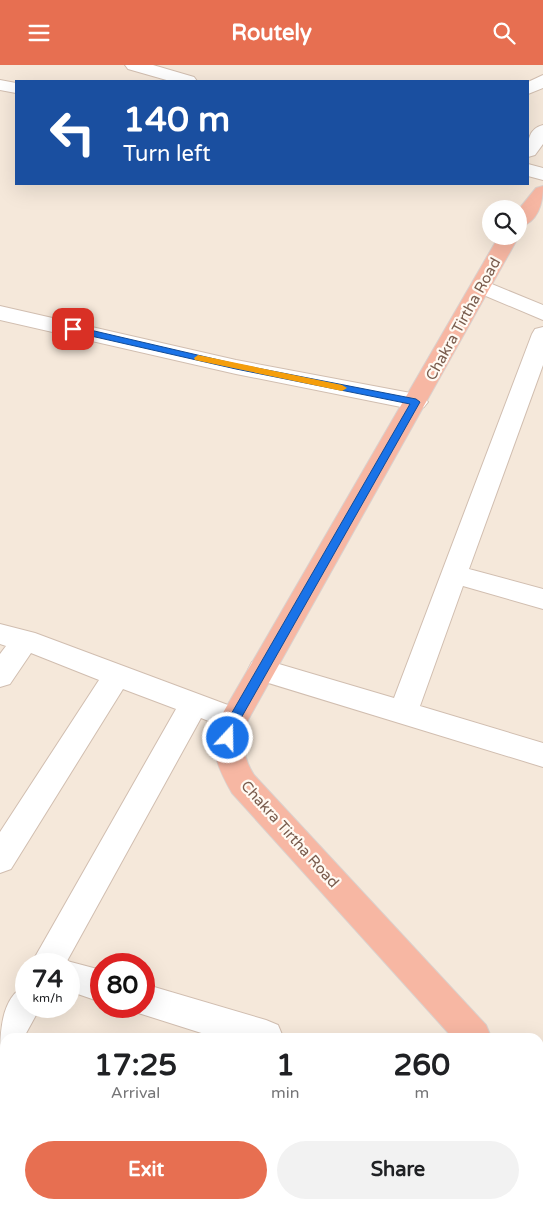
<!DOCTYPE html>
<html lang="en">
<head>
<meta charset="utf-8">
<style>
	body { margin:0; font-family:"Varela Round",sans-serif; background:#f2f2f2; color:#202124; height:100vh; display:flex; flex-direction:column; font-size:19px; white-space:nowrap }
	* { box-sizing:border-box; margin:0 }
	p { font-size:16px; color:#757577 }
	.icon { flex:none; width:28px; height:28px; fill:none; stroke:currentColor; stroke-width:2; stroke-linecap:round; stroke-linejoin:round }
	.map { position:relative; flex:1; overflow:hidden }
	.panel { position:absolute; left:0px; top:968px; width:544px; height:176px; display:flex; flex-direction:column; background:#fff; border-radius:15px 15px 0 0; box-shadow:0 5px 20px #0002 }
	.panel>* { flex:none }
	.top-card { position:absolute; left:15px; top:15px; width:514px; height:105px; border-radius:0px; box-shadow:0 5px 20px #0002; background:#1a4fa0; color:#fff; overflow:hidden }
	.controls { position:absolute; left:482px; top:135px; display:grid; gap:10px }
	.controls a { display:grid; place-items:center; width:45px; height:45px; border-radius:50%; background:#fff; box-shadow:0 5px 20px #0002; font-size:25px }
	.speed { position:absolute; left:15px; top:888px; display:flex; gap:10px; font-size:25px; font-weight:700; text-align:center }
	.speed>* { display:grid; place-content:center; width:65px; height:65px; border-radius:50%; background:#fff; box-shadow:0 5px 20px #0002; line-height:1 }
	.speed small { font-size:12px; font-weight:400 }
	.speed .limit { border:8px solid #d22; background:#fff; color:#111 }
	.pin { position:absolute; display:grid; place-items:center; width:42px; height:42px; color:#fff; margin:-21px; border-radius:10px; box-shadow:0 2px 8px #0006 }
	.me { position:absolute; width:55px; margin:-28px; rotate:21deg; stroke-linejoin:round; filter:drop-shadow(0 0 4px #0008) }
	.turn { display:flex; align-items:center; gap:18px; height:105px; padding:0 25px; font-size:22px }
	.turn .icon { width:65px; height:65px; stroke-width:2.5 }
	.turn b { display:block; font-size:35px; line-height:42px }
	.eta { display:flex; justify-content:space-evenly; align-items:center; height:85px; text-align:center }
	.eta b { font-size:30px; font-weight:800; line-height:35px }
	.primary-button { display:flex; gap:10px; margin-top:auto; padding:10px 25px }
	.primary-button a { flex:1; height:58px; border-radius:30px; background:#e76f51; color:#fff; font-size:20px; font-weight:800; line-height:58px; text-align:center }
	.primary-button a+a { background:#f2f2f2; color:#202124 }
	header { display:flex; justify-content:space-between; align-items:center; height:65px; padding:0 25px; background:#e76f51; color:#fff; font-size:22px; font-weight:800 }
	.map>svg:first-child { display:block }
	.residential { fill:#f5e8da; fill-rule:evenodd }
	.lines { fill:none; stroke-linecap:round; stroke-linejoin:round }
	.minor-casing { stroke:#d1beb0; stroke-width:2 }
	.highway-casing { stroke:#dad1cd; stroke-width:2 }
	.minor { fill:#fff; fill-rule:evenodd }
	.highway { fill:#f7b7a3; fill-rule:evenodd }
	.route { fill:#1a73e8; stroke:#114b97 }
	.slow { fill:#f59e0b }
	.labels { text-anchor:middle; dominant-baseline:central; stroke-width:4.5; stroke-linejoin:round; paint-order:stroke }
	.street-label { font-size:15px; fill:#7a5c4d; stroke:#fffaf3 }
</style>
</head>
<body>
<header><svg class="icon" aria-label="menu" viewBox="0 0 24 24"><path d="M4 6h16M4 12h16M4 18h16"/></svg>Routely<svg class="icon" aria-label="search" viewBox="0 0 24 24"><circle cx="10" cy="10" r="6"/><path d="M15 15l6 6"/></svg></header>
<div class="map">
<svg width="543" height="1143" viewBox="0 0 543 1143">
	<rect width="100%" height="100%" fill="#fdf6ec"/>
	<path class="residential" d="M0 0H543V1143H0ZM16 16H528V119H16ZM491 144H519V171H491ZM26 899H69V941H26ZM101 899H144V941H101ZM5 972H539V1139H5Z"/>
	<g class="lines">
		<g class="minor-casing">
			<path id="minor" d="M125 0H153L194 12 197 16H170L128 4Z
				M543 10V23L528 29V17Z
				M0 15 16 18V28L0 25Z
				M543 60V79L535 90 528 92C528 78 527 64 543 60Z
				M528 99 543 103V115L528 111Z
				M482 215 543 240V255L474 226 471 221 474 216Z
				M0 241 236 295 416 329 424 332 428 337 424 342 416 345 236 309 0 255Z
				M543 262V300L469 504 543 524V544L463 521 420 641 543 678V702L252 613 248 605 252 597 262 594 394 633 532 269 535 264Z
				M0 559 35 568 244 646 248 654 244 662 234 666 201 653 67 896 101 905V937L69 926V899H31L176 644 123 624 11 804 0 808V767L99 615 31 588 10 619 0 622V589L6 581 0 579Z
				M144 919 266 955 278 960 283 972H214L132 946 130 941H144Z
				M26 920V941H41L24 972H5V996L0 998C0 969 0 933 26 920Z
				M0 1073 5 1075V1111L0 1109Z
				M88 1139H134L136 1143H90Z
				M348 1139H386L385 1143H347Z
				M474 1139H512L511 1143H473Z"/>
		</g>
		<g class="highway-casing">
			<path id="highway" d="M543 121C543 138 538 158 519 162V144L536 123Z
				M519 170V171L248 655C242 677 242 691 254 710L486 960 491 972H452L232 728C215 698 207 679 224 646L499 171Z
				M539 1026 543 1028V1066L539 1064Z"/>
		</g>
		<use href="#minor" class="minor"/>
		<use href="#highway" class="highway"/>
	</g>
	<path class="route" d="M73 261 236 299 416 334 420 337 240 655 232 676H224L222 673 230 651 410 339 236 304 69 266 68 264Z"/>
	<path class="slow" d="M198 290 342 320 347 323 342 326 195 295 194 293Z"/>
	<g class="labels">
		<g class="street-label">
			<text transform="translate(463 254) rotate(-61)">Chakra Tirtha Road</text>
			<text transform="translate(290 769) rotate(48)">Chakra Tirtha Road</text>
		</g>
	</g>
</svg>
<div class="controls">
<a><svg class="icon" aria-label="search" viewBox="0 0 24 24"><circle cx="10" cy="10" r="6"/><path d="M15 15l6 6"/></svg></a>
</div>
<div class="speed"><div>74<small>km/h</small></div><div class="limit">80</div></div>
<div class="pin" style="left:73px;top:264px;background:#d93025"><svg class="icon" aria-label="arrive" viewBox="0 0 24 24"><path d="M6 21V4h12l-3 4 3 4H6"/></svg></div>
<svg class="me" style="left:228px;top:673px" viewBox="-20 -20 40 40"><circle r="17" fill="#1a73e8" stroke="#fff" stroke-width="3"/><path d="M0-11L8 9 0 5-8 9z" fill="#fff"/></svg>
<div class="top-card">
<div class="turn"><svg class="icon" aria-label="left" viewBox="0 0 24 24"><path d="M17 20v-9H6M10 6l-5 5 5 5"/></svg><div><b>140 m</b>Turn left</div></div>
</div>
<section class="panel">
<div class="eta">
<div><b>17:25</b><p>Arrival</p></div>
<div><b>1</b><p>min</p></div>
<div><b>260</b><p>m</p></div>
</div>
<div class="primary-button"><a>Exit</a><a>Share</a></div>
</section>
</div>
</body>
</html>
